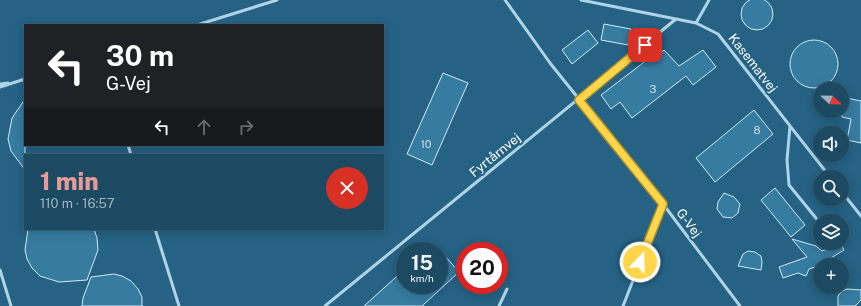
<!DOCTYPE html>
<html lang="en">
<head>
<meta charset="utf-8">
<style>
	body { margin:0; font-family:"Public Sans",sans-serif; background:#29546c; color:#f1f3f6; height:100vh; display:flex; flex-direction:column; font-size:15px; white-space:nowrap }
	* { box-sizing:border-box; margin:0 }
	p { font-size:13px; color:#a0b3be }
	.icon { flex:none; width:22px; height:22px; fill:none; stroke:currentColor; stroke-width:2; stroke-linecap:round; stroke-linejoin:round }
	.map { position:relative; flex:1; overflow:hidden }
	.side { position:absolute; left:24px; top:154px; width:360px; height:76px; display:flex; flex-direction:column; background:#1c4a63; border-radius:0px; box-shadow:0 2px 10px #0003,0 0 0 1px #3a6278 }
	.side>* { flex:none }
	.top-card { position:absolute; left:24px; top:24px; width:360px; height:122px; border-radius:0px; box-shadow:0 2px 10px #0003,0 0 0 1px #3a6278; background:#202124; color:#fff; overflow:hidden }
	.needle { width:26px; rotate:112deg }
	.tools { position:absolute; left:813px; top:82px; display:grid; gap:8px }
	.tools a { display:grid; place-items:center; width:36px; height:36px; border-radius:50%; background:#1c4a63; box-shadow:0 2px 10px #0003,0 0 0 1px #3a6278; font-size:20px }
	.speed { position:absolute; left:396px; top:242px; display:flex; gap:8px; font-size:20px; font-weight:700; text-align:center }
	.speed>* { display:grid; place-content:center; width:52px; height:52px; border-radius:50%; background:#1c4a63; box-shadow:0 2px 10px #0003,0 0 0 1px #3a6278; line-height:1 }
	.speed small { font-size:10px; font-weight:400 }
	.speed .limit { border:6px solid #d22; background:#fff; color:#111 }
	.pin { position:absolute; display:grid; place-items:center; width:34px; height:34px; color:#fff; margin:-17px; border-radius:8px; box-shadow:0 2px 6px #0006 }
	.me { position:absolute; width:44px; margin:-22px; rotate:21deg; stroke-linejoin:round; filter:drop-shadow(0 0 3px #0008) }
	.turn { display:flex; align-items:center; gap:14px; height:84px; padding:0 16px; font-size:18px }
	.turn .icon { width:52px; height:52px; stroke-width:2.5 }
	.turn b { display:block; font-size:28px; line-height:34px }
	.lanes { display:flex; align-items:center; height:38px; padding:0 16px; background:#0003; justify-content:center; gap:20px; direction:ltr }
	.lanes .off { opacity:.35 }
	.round { display:grid; place-items:center; flex:none; width:42px; height:42px; border-radius:21px; background:#29546c }
	.head { display:flex; align-items:center; justify-content:space-between; height:68px; padding:0 16px }
	h1 { font-size:24px; font-weight:800; line-height:30px; color:#e69b98 }
	.map>svg:first-child { display:block }
	.building { fill:#367ba0; stroke:#d2eaf6 }
	.lines { fill:none; stroke-linecap:round; stroke-linejoin:round }
	.service { stroke:#afd4e7; stroke-width:3 }
	.route-casing { stroke:#a68a30; stroke-width:10 }
	.route { stroke:#ffd54a; stroke-width:7 }
	.labels { text-anchor:middle; dominant-baseline:central; stroke-width:4; stroke-linejoin:round; paint-order:stroke }
	.number-label { font-size:11px; fill:#cddee7 }
	.street-label { font-size:13px; fill:#fff; stroke:#256284 }
</style>
</head>
<body>
<div class="map">
<svg width="861" height="306" viewBox="0 0 861 306">
	<rect width="100%" height="100%" fill="#256284"/>
	<path class="building" d="M741 14a16 16 0 1 1 32 0a16 16 0 1 1-32 0Z
		M604 24 631 29 628 45 601 40Z
		M588 30 598 43 572 64 562 50Z
		M790 64a24 24 0 1 1 48 0a24 24 0 1 1-48 0Z
		M664 50 679 66 703 50 716 67 693 85 686 76 632 118 620 102 611 109 601 95 656 53 658 55Z
		M443 73 468 83 432 165 407 154Z
		M842 97 861 101V143L847 140 851 119 842 117Z
		M25 99V170L11 151 8 139 12 118Z
		M754 110 773 134 715 182 696 158Z
		M775 188 805 225 791 237 761 200Z
		M724 193 734 197 740 204 738 213 732 218 723 217 717 209 718 202Z
		M28 229H94L97 238 98 250 87 280 59 282 40 276 32 268 27 259 25 250Z
		M792 239 816 246 822 251 841 244 844 250 821 264 818 271 815 267 809 269 806 276 798 273 783 278 779 267 807 257Z
		M439 249 459 272 422 306H364L405 269V285H439Z
		M748 251 755 252 761 256 762 262 761 270 738 266 743 254Z
		M114 274 122 276 131 281 138 289 142 297V306H82L83 298 91 277Z
		M847 289 861 290V300L855 306H838V296L842 291Z"/>
	<g class="lines">
		<path class="service" d="M505 0 550 63 663 204 740 306
			M581 0 696 23 718 34 830 177
			M696 23 709 0
			M197 25 277 0
			M0 84 8 83
			M0 87 25 79
			M790 126 787 160 789 185 820 223
			M128 145 131 155
			M842 192 861 216
			M155 229 179 306
			M0 270 11 306
			M325 306 676 19
			M499 306 507 289
			M623 306 663 204"/>
	</g>
	<g class="lines">
		<g class="route-casing">
			<path id="route" d="M640 262 663 204 579 100 645 45"/>
		</g>
		<use href="#route" class="route"/>
	</g>
	<g class="labels">
		<g class="number-label">
			<text x="653" y="89">3</text>
			<text x="757" y="130">8</text>
			<text x="426" y="144">10</text>
		</g>
		<g class="street-label">
			<text transform="translate(753 63) rotate(52)">Kasematvej</text>
			<text transform="translate(495 155) rotate(-39)">Fyrtårnvej</text>
			<text transform="translate(689 223) rotate(53)">G-Vej</text>
		</g>
	</g>
</svg>
<div class="tools">
<a><svg class="needle" viewBox="-14 -14 28 28"><path d="M0-13l5 13h-10z" fill="#e53935"/><path d="M0 13l5-13h-10z" fill="#a0b3be"/></svg></a>
<a><svg class="icon" aria-label="sound" viewBox="0 0 24 24"><path d="M4 9h4l5-4v14l-5-4H4zM17 9q2 3 0 6"/></svg></a>
<a><svg class="icon" aria-label="search" viewBox="0 0 24 24"><circle cx="10" cy="10" r="6"/><path d="M15 15l6 6"/></svg></a>
<a><svg class="icon" aria-label="layers" viewBox="0 0 24 24"><path d="M12 4l9 5-9 5-9-5zM3 14l9 5 9-5"/></svg></a>
<a>+</a>
</div>
<div class="speed"><div>15<small>km/h</small></div><div class="limit">20</div></div>
<div class="pin" style="left:645px;top:45px;background:#d93025"><svg class="icon" aria-label="arrive" viewBox="0 0 24 24"><path d="M6 21V4h12l-3 4 3 4H6"/></svg></div>
<svg class="me" style="left:640px;top:262px" viewBox="-20 -20 40 40"><circle r="17" fill="#ffd54a" stroke="#fff" stroke-width="3"/><path d="M0-11L8 9 0 5-8 9z" fill="#fff"/></svg>
<div class="top-card">
<div class="turn"><svg class="icon" aria-label="left" viewBox="0 0 24 24"><path d="M17 20v-9H6M10 6l-5 5 5 5"/></svg><div><b>30 m</b>G-Vej</div></div>
<div class="lanes"><svg class="icon" aria-label="left" viewBox="0 0 24 24"><path d="M17 20v-9H6M10 6l-5 5 5 5"/></svg><svg class="icon off" aria-label="ahead" viewBox="0 0 24 24"><path d="M12 20V5M6 11l6-6 6 6"/></svg><svg class="icon off" aria-label="right" viewBox="0 0 24 24"><path d="M7 20v-9h11M14 6l5 5-5 5"/></svg></div>
</div>
<section class="side">
<div class="head"><div><h1>1 min</h1><p>110 m · 16:57</p></div><a class="round" style="background:#d93025;color:#fff"><svg class="icon" aria-label="close" viewBox="0 0 24 24"><path d="M6 6l12 12M18 6L6 18"/></svg></a></div>
</section>
</div>
</body>
</html>
